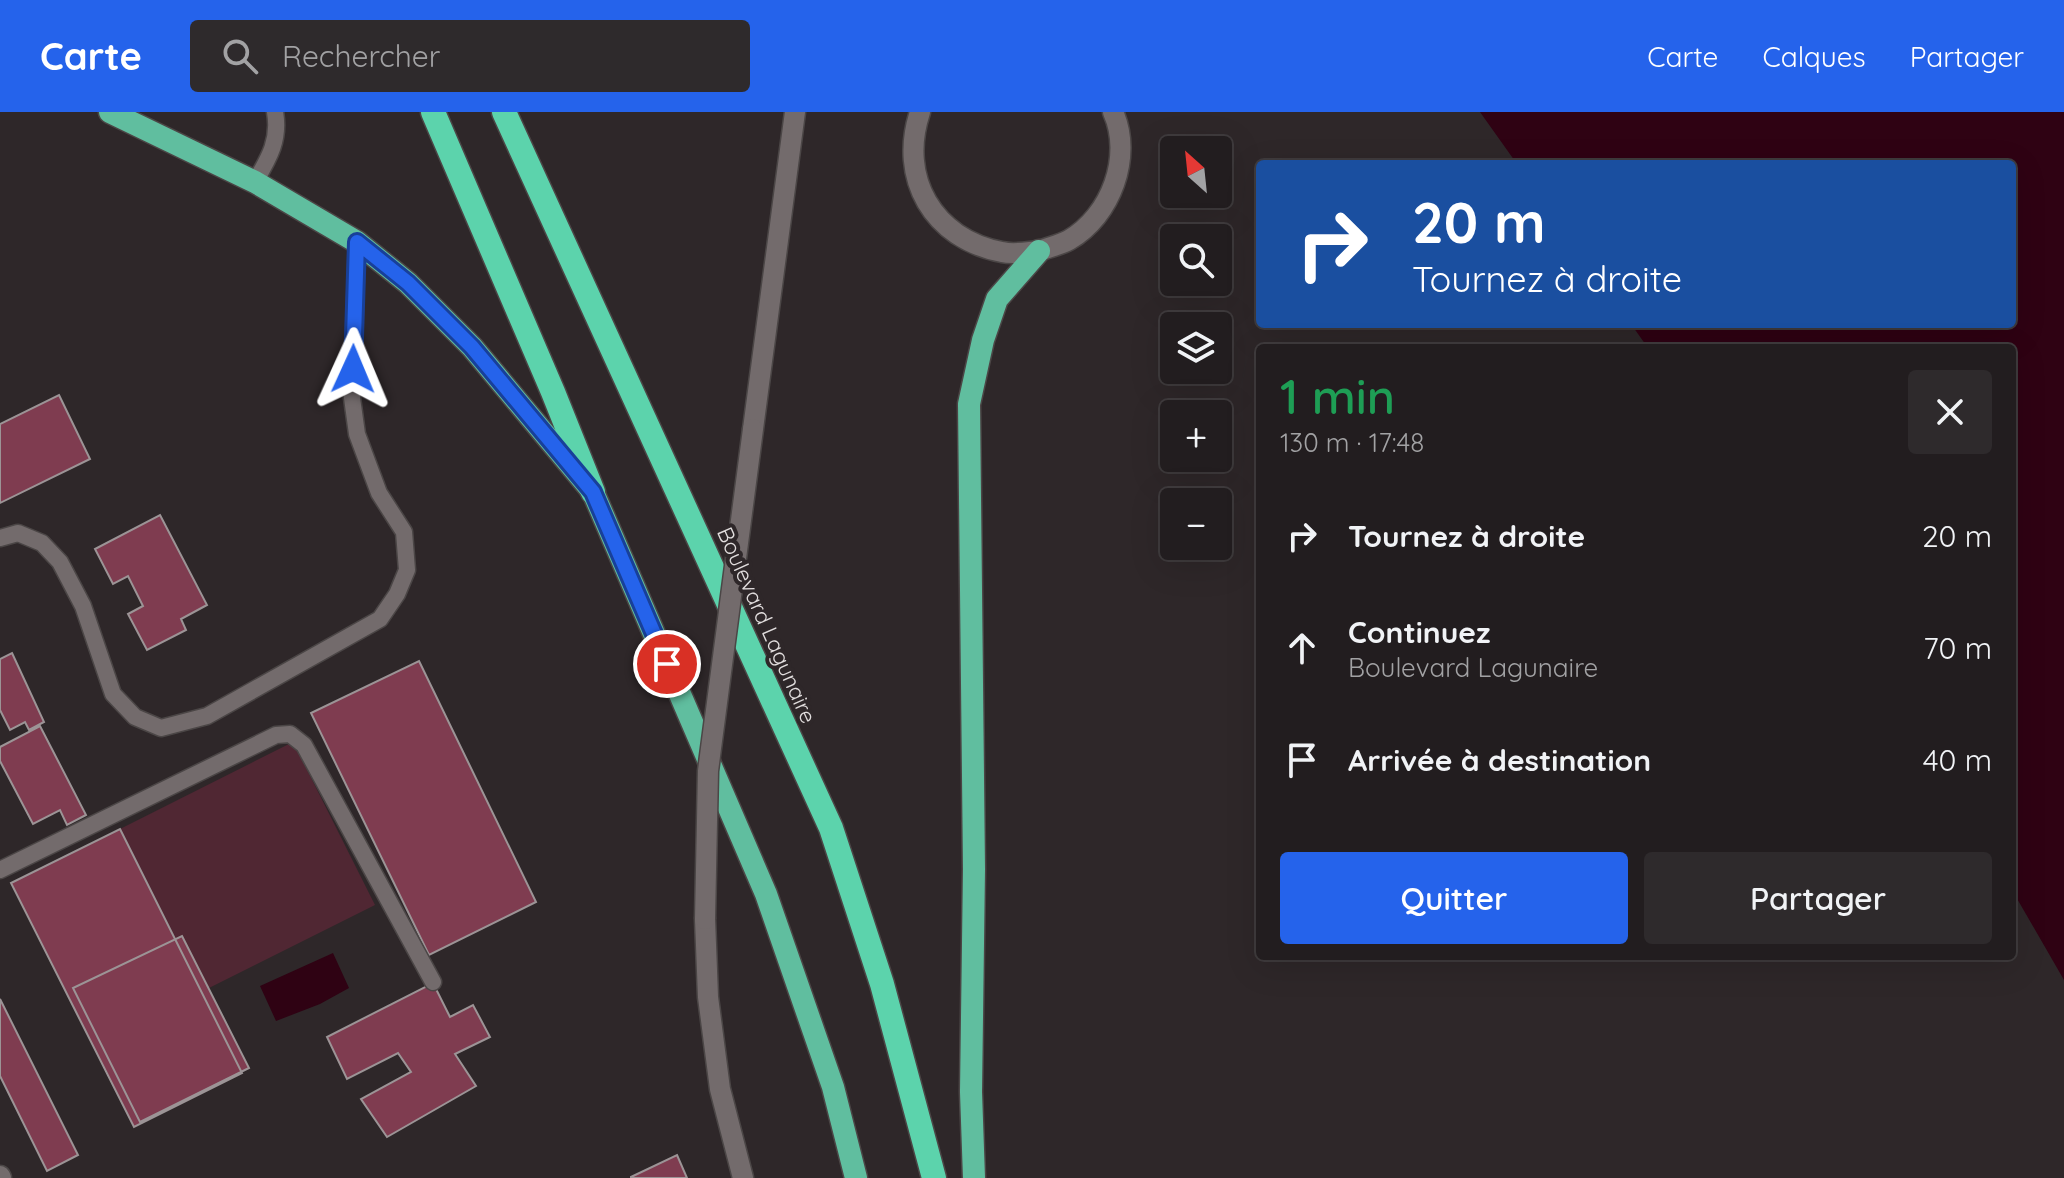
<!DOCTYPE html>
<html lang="fr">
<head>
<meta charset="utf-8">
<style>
	body { margin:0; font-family:Quicksand,sans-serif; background:#2e2a2c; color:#f1f3f6; height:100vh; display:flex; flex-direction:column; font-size:30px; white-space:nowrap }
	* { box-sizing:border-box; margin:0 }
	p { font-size:26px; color:#a2a2a4 }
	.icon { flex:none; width:44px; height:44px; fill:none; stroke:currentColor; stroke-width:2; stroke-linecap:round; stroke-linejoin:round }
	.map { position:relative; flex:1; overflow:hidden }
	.drawer { position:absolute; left:1256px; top:232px; width:760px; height:616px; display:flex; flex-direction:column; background:#221d1f; border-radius:8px; box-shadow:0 8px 32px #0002,0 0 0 2px #3f3b3d }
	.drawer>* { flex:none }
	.top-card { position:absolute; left:1256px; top:48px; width:760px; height:168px; border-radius:8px; box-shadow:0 8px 32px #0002,0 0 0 2px #3f3b3d; background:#1a4fa0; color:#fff; overflow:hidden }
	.needle { width:52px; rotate:333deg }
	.buttons { position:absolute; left:1160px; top:24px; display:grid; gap:16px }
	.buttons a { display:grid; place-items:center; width:72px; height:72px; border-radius:8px; background:#221d1f; box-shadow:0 8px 32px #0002,0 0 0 2px #3f3b3d; font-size:40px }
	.pin { position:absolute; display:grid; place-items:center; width:68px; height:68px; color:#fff; margin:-34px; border:4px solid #fff; border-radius:50%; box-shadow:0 2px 8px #0007 }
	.me { position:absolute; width:88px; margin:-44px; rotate:1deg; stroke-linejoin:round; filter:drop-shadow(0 0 6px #0008) }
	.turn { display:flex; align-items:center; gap:28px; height:168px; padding:0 24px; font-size:36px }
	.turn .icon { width:104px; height:104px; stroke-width:2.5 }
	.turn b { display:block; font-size:56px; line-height:68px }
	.round { display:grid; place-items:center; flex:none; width:84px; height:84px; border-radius:8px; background:#2e2a2c }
	.summary { display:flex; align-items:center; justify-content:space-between; height:136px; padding:0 24px }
	h1 { font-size:48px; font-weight:600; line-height:60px; color:#1e9e55 }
	.button { display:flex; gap:16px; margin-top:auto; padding:16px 24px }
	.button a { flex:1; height:92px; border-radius:8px; background:#2563eb; color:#fff; font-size:32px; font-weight:600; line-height:92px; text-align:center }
	.button a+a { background:#2e2a2c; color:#f1f3f6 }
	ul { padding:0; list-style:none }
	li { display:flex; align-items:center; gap:24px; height:112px; padding:0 24px }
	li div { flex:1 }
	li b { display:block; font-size:30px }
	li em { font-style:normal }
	header { display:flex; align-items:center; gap:48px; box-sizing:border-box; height:112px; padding:0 40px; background:#2563eb; color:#fff }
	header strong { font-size:38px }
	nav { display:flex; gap:44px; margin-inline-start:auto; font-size:28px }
	.search { width:560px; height:72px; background:#2e2a2c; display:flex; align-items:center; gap:20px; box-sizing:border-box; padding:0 28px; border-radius:8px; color:#a2a2a4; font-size:30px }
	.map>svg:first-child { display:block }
	.green { fill:#502733 }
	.water { fill:#2f0213 }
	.building { fill:#7f3c50; stroke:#9c9496; stroke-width:2 }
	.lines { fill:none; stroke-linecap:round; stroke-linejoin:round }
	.service-casing { stroke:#4b4646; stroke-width:19 }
	.minor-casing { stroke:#4b4646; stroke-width:23 }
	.secondary-casing { stroke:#4b4646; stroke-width:23 }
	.trunk-casing { stroke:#4b4646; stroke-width:25 }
	.motorway-casing { stroke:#4b4646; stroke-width:27 }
	.service { stroke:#736b6c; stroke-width:16 }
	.minor { stroke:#736b6c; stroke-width:20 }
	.secondary { stroke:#736b6c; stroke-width:20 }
	.trunk { stroke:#60be9f; stroke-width:22 }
	.motorway { stroke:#5cd3ac; stroke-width:24 }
	.secondary-bridge-casing { stroke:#4b4646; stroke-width:23; stroke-linecap:butt }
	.secondary-bridge { stroke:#736b6c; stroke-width:20 }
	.route-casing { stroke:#184099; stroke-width:20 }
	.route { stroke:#2563eb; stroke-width:14 }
	.labels { text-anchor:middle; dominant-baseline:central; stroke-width:8; stroke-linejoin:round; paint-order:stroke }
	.street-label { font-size:22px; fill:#e2dede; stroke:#2e2729 }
</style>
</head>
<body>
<header>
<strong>Carte</strong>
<div class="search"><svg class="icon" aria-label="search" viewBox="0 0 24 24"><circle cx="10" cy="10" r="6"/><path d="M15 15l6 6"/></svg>Rechercher</div>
<nav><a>Carte</a><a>Calques</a><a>Partager</a></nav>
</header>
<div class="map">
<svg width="2064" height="1066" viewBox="0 0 2064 1066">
	<rect width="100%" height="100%" fill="#2e2729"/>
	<path class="green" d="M293 630 375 793 201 880 120 717Z"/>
	<path class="water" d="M1480 0H2064V868L2012 778V236H1648L1631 212H2012V52H1517Z
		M333 841 349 876 320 892 276 909 260 874Z"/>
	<path class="building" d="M59 283 90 347 0 391V312Z
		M160 403 207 493 181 507 186 518 147 538 128 502 143 494 128 464 113 472 95 437Z
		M12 541 44 610 29 618 25 610 10 618 0 598V547Z
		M419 549 536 790 429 843 311 601Z
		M40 614 86 703 67 713 60 698 33 712 0 649V635Z
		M120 717 242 961 134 1015 11 771Z
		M182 824 249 956 140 1010 73 876Z
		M433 871 450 905 473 893 490 925 455 942 476 974 387 1025 361 987 411 960 398 941 347 967 327 925Z
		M0 887 78 1043 47 1059 0 964Z
		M677 1043 687 1066H631V1065Z"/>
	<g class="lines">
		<g class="service-casing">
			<path id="service" d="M255 70C269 46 280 28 275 0
				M0 426 18 421 42 431 60 450 83 494 113 582 135 605 161 616 207 604 380 507 397 482 407 458 404 420 379 381 357 322 352 286 357 130
				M0 758 276 623 290 622 304 633 433 870"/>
		</g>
		<g class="minor-casing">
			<path id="minor" d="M920 0C898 66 933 127 1002 140 1014 143 1027 140 1039 139
				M0 1064 1 1066"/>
		</g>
		<g class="secondary-casing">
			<path id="secondary" d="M1039 139C1049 135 1060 133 1069 128 1111 104 1133 44 1113 0
				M753 317 795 0
				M705 807 708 885 720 977 743 1066"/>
		</g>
		<g class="trunk-casing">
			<path id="trunk" d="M110 0 255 70 357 130 408 171 472 235 593 380 766 782 833 975 856 1066
				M974 1066 971 980 974 757 969 292 983 228 997 187 1039 139"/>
		</g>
		<g class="motorway-casing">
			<path id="motorway" d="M433 0 553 280 593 380
				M504 0 831 716 882 872 934 1066"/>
		</g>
		<use href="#service" class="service"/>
		<use href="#minor" class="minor"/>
		<use href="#secondary" class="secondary"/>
		<use href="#trunk" class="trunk"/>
		<use href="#motorway" class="motorway"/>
		<g class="secondary-bridge-casing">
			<path id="secondary-bridge" d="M705 807 708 659 753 317"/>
		</g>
		<use href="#secondary-bridge" class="secondary-bridge"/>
	</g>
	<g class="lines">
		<g class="route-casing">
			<path id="route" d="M353 257 357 130 408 171 472 235 593 380 667 552"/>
		</g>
		<use href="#route" class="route"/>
	</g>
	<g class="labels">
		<g class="street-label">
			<text transform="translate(767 513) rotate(66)">Boulevard Lagunaire</text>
		</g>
	</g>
</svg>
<div class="buttons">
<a><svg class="needle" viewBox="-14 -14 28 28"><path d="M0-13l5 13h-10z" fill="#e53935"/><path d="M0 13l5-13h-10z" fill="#a2a2a4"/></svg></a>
<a><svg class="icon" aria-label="search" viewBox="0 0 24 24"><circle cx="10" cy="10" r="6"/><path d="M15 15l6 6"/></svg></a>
<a><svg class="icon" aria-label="layers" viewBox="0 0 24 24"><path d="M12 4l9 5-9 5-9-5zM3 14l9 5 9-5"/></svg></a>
<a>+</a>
<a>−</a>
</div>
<div class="pin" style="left:667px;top:552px;background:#d93025"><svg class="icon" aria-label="arrive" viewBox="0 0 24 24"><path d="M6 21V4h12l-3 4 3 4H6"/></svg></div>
<svg class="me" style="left:353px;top:257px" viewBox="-20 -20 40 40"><path d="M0-17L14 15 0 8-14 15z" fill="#2563eb" stroke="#fff" stroke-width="4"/></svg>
<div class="top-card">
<div class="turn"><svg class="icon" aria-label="right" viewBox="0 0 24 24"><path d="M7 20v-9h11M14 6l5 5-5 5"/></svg><div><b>20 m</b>Tournez à droite</div></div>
</div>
<section class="drawer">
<div class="summary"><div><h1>1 min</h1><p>130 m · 17:48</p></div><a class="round"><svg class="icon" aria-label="close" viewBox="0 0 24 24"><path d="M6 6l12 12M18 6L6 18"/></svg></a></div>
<ul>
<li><svg class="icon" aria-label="right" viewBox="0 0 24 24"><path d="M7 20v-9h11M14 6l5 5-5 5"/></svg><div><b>Tournez à droite</b></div><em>20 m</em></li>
<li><svg class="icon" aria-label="ahead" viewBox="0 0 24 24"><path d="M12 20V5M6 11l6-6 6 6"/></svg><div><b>Continuez</b><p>Boulevard Lagunaire</p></div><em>70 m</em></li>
<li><svg class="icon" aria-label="arrive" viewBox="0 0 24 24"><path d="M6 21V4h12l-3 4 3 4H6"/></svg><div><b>Arrivée à destination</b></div><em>40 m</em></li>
</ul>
<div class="button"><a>Quitter</a><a>Partager</a></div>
</section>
</div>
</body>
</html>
